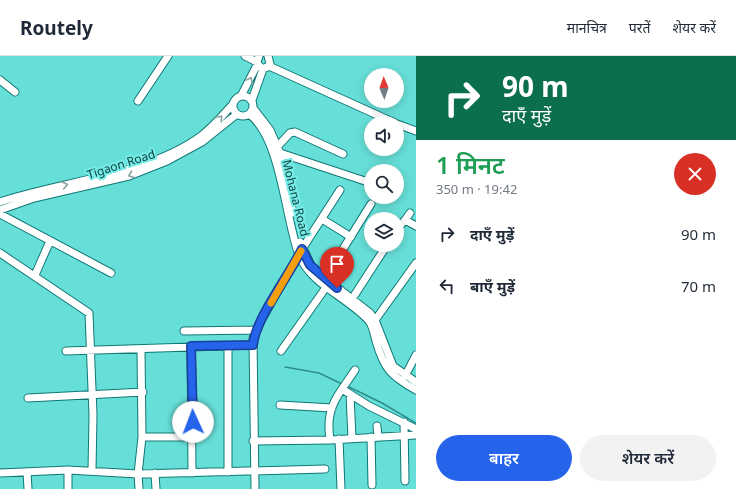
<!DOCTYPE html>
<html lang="hi">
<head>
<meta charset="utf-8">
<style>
	body { margin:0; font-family:"Noto Sans","Noto Sans Devanagari",sans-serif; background:#f2f2f3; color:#1f2937; height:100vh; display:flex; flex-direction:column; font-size:15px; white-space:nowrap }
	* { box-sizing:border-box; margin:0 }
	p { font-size:13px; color:#747a83 }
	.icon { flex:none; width:22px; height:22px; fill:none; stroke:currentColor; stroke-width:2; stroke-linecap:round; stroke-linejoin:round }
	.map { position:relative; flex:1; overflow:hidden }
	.side { display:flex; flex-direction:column; background:#fff; width:320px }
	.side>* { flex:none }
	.banner { background:#0b6e4f; color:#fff; overflow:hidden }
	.needle { width:26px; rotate:358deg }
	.buttons { position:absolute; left:364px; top:12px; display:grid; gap:8px }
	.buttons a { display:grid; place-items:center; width:40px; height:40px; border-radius:50%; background:#fff; box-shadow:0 2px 10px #0003; font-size:20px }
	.pin { position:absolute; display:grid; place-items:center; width:34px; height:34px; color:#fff; margin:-41px -17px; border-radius:50% 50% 50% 0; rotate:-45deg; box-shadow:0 0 4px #0007 }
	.pin .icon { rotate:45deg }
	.me { position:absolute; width:44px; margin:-22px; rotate:358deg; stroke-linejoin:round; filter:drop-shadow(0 0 3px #0008) }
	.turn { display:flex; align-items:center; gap:14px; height:84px; padding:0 20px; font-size:18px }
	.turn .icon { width:52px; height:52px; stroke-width:2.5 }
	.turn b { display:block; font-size:28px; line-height:34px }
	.round { display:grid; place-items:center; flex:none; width:42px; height:42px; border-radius:21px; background:#f2f2f3 }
	.head { display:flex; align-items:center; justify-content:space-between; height:68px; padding:0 20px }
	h1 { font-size:24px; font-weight:600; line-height:30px; color:#1e9e55 }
	.cta { display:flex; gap:8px; margin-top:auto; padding:8px 20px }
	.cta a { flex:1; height:46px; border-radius:24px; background:#2563eb; color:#fff; font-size:16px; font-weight:600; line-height:46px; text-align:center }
	.cta a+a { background:#f2f2f3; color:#1f2937 }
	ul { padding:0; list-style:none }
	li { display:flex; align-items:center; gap:12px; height:52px; padding:0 20px }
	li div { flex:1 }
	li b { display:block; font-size:15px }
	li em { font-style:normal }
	header { display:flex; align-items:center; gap:24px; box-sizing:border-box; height:56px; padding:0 20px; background:#fff; border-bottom:1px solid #e0e1e3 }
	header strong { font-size:19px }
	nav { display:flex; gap:22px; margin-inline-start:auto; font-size:14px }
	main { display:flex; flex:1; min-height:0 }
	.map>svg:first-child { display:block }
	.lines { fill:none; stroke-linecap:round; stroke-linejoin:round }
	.stream { stroke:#2d8e8a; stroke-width:1.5 }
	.minor-casing { stroke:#0f7875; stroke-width:9 }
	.minor { stroke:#fff; stroke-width:7 }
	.oneway { stroke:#88a2a1 }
	.route-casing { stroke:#184099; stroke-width:10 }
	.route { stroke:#2563eb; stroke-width:7 }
	.slow { stroke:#f59e0b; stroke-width:7 }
	.labels { text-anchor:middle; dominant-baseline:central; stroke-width:4; stroke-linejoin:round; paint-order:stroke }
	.street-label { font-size:12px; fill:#104543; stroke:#76ece7 }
</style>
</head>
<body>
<header>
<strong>Routely</strong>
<nav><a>मानचित्र</a><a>परतें</a><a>शेयर करें</a></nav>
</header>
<main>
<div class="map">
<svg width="416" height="433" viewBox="0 0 416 433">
	<rect width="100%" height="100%" fill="#67dfd9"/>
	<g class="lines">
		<path class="stream" d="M285 311 319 317 342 328
			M347 330 382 347 416 367"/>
		<g class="minor-casing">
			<path id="minor" d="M245 0 257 6
				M259 0 257 6C259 13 266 14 270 8L268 0
				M269 10 395 67
				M0 24 15 36
				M233 50a10 10 0 1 1 20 0a10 10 0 1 1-20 0Z
				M241 40 257 9
				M252 44 263 13
				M138 45 168 0
				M253 52 270 74 280 97 293 157
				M249 58C281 81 285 162 299 199 311 229 349 242 369 265 373 270 374 278 376 285 384 313 391 320 416 334
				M397 68 416 75
				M277 91 290 77 295 76 343 98
				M280 97 371 127
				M0 146C62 125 148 119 201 80 213 71 223 59 233 48
				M0 154 34 142 129 120 167 105 202 86 237 58
				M0 158 111 217
				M322 163 351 181
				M405 164 410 157
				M397 173 405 164 416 170
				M300 186 311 209
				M0 197 89 257 93 359 92 415
				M320 218 370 257 375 264 393 310 416 326
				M35 219 50 185
				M325 222 371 148
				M352 243 387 189
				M373 267 416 207
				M184 275 256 274
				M191 290 192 417
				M228 290V416
				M141 293 142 381H193
				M66 295 253 289
				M281 295 327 230
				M405 320 416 299
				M342 333 355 314
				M350 338 352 382
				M28 342 143 336
				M280 349 332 352
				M404 366 405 425
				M377 370 378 381
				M371 381 372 429
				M339 383 341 433
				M330 384C327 363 330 350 342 333L369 350 416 373
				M253 385 330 384 416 379
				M68 414V433
				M27 416 28 433
				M0 417 68 414 138 418 325 413
				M155 417 156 433
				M139 433 138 418 142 381
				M255 433 253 282 262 263 302 193 340 134"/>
		</g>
		<use href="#minor" class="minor"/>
	</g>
	<defs><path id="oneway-chevron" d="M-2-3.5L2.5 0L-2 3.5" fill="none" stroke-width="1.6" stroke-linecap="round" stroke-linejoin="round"/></defs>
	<g class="oneway">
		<use href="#oneway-chevron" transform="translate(250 24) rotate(-62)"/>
		<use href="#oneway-chevron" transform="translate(220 62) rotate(-47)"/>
		<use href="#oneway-chevron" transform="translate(131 119) rotate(160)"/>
		<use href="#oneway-chevron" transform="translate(65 129) rotate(-12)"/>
	</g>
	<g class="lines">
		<g class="route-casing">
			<path id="route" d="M193 366 191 290 253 289C256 261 289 220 302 193L310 209 337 232"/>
		</g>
		<use href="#route" class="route"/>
		<path class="slow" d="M271 247 301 195"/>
	</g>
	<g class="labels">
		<g class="street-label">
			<text transform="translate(121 108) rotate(-18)">Tigaon Road</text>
			<text transform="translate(296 142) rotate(76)">Mohana Road</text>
		</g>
	</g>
</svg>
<div class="buttons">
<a><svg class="needle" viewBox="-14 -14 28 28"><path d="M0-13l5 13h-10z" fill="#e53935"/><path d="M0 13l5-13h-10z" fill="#747a83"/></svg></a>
<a><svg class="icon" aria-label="sound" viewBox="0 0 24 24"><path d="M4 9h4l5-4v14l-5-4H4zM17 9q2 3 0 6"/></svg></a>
<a><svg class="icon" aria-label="search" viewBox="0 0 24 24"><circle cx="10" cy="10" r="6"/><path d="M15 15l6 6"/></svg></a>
<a><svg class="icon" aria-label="layers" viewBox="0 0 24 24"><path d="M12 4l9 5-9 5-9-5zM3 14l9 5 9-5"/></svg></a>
</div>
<div class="pin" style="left:337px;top:232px;background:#d93025"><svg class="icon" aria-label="arrive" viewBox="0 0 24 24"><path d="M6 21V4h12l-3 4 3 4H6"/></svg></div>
<svg class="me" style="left:193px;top:366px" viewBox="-20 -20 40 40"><circle r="19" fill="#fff"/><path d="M0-13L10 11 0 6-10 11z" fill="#2563eb"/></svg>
</div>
<section class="side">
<div class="banner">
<div class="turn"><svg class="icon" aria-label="right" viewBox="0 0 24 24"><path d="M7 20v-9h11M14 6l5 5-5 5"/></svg><div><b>90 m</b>दाएँ मुड़ें</div></div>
</div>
<div class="head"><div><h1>1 मिनट</h1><p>350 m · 19:42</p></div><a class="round" style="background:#d93025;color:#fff"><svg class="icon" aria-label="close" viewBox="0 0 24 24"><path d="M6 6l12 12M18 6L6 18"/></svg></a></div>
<ul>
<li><svg class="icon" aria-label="right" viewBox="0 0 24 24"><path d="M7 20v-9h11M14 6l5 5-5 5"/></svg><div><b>दाएँ मुड़ें</b></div><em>90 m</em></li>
<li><svg class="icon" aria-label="left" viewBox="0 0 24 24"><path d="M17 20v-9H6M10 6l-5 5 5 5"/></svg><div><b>बाएँ मुड़ें</b></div><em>70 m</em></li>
</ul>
<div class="cta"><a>बाहर</a><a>शेयर करें</a></div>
</section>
</main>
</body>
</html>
